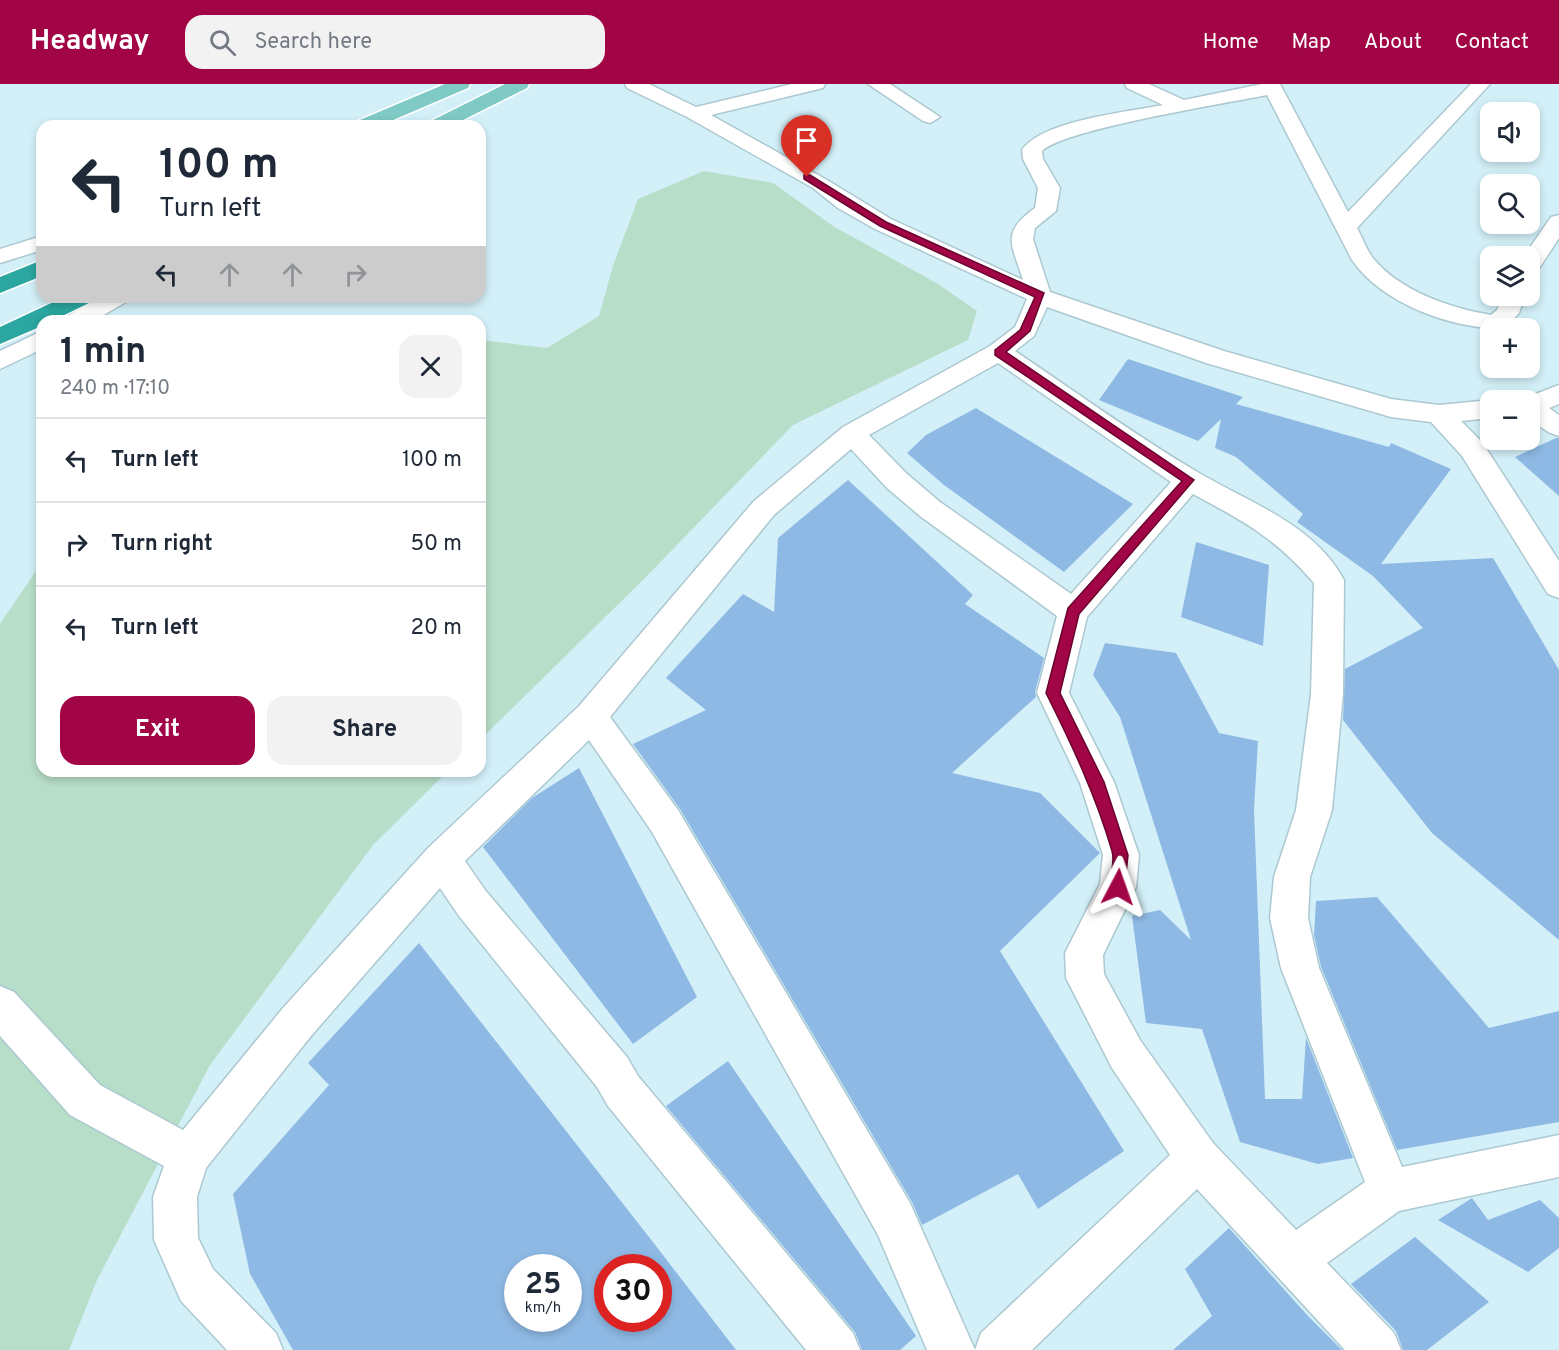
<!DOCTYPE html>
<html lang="en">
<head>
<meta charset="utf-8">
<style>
	body { margin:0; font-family:Overpass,sans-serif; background:#f2f2f3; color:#1f2937; height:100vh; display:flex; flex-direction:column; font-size:22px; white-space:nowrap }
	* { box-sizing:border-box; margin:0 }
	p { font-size:20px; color:#747a83 }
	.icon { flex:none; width:33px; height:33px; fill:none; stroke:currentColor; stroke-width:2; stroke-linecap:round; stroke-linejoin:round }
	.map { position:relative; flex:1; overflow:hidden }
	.sheet { position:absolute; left:36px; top:231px; width:450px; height:462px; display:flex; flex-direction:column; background:#fff; border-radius:18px; box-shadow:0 3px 9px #0003 }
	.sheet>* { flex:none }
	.top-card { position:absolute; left:36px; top:36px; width:450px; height:183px; border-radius:18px; box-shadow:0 3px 9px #0003; background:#fff; color:#1f2937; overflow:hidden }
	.tools { position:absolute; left:1480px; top:18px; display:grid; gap:12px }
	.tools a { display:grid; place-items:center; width:60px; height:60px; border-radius:12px; background:#fff; box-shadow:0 3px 9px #0003; font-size:30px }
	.speed { position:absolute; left:504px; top:1170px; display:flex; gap:12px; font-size:30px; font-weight:700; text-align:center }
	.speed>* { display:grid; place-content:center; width:78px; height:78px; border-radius:50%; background:#fff; box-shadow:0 3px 9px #0003; line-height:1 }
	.speed small { font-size:15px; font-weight:400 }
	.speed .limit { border:9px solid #d22; background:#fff; color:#111 }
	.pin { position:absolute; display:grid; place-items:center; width:51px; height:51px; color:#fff; margin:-62px -26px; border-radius:50% 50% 50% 0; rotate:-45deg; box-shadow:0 0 6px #0007 }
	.pin .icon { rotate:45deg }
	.me { position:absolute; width:66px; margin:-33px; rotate:4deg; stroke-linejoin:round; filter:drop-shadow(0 0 4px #0008) }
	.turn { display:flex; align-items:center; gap:21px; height:126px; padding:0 24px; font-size:27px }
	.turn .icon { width:78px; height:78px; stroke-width:2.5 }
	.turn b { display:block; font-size:42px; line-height:51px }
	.lanes { display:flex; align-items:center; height:57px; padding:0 24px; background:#0003; justify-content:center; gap:30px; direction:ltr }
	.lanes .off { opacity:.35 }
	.round { display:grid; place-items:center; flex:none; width:63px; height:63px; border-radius:18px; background:#f2f2f3 }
	.head { display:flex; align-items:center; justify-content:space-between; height:102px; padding:0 24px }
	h1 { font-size:36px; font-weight:700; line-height:45px }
	.primary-button { display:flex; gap:12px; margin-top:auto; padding:12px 24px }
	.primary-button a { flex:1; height:69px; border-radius:18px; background:#a10545; color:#fff; font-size:24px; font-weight:700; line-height:69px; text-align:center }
	.primary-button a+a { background:#f2f2f3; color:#1f2937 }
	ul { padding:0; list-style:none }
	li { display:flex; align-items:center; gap:18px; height:84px; padding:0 24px; border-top:2px solid #e0e1e3 }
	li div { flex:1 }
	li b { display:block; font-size:22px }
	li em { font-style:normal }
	header { display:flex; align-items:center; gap:36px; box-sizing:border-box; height:84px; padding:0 30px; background:#a10545; color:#fff }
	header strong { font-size:28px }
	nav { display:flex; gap:33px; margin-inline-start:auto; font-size:21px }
	.search { width:420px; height:54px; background:#f2f2f3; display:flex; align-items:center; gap:15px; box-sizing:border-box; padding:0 21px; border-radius:18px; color:#747a83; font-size:22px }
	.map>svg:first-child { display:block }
	.green { fill:#b7dec8 }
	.building { fill:#8eb9e4; fill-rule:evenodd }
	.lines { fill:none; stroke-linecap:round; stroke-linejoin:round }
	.minor-casing { stroke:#acc8d1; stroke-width:3 }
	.major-casing { stroke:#fff; stroke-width:3 }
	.highway-casing { stroke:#fff; stroke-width:3 }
	.minor { fill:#fff; fill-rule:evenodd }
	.major { fill:#80cac6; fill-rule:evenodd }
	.highway { fill:#2ba6a0; fill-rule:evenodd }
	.route { fill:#a10545; stroke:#69032d; stroke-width:1.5 }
</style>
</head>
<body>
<header>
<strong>Headway</strong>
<div class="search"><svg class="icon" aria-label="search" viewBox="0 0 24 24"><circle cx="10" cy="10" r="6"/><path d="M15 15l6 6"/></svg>Search here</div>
<nav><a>Home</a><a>Map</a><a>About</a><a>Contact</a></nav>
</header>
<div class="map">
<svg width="1559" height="1266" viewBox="0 0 1559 1266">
	<rect width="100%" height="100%" fill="#d3f0f9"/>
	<path class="green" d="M704 87 773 99 833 142 938 200 977 227 968 256 793 341 645 494 480 656V256L547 264 599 232 613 182 638 115Z
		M42 478V687H448L373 761 210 981 97 1196 69 1266H0V540Z"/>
	<path class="building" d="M1128 275 1243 313 1236 320 1389 363 1391 359 1451 385 1381 480 1493 474 1559 586V856L1432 749 1343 636 1345 585 1423 544 1373 492 1297 438 1303 430 1236 373 1215 364 1221 335 1198 357 1099 316Z
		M976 324 1133 420 1064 488 944 401 907 369 926 351Z
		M1556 354H1559V412L1515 373Z
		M848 396 973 511 965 520 1044 574 1035 608 1036 613 952 689 1040 709 1100 769 1000 867 1124 1067 1038 1125 1018 1090 922 1141 912 1118 680 725 633 660 706 626 666 594 743 510 774 528 778 454Z
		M1196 458 1269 481 1263 562 1181 533Z
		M1105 559 1176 569 1219 649 1258 657 1254 726 1265 1015H1302L1306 954 1353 1074 1318 1080 1240 1058 1202 945 1146 939 1132 832 1160 826 1191 856 1120 633 1093 591Z
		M579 684 697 913 633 960 483 763 532 714Z
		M1377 813 1489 944 1559 927V1038L1397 1066 1321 883 1314 851 1316 817Z
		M419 859 656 1162 736 1266H293L250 1190 233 1110 329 1001 308 979ZM518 1184H568V1234H518ZM608 1184H658V1234H608Z
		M728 977 916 1252 900 1266H862L855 1248 666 1022Z
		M1472 1114 1488 1136 1540 1116 1559 1134V1164L1528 1188 1438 1136Z
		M1229 1144 1308 1232 1342 1266H1173L1212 1232 1185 1185Z
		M1415 1153 1489 1218 1427 1266H1403L1396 1247 1351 1200Z"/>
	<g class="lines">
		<g class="minor-casing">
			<path id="minor" d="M625 0H649L696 23 792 0H825L823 4 711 31 827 96 891 135 1023 196C1012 160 1000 149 1035 124L1038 104 1023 75 1022 66C1043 36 1128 28 1163 21L1127 4 1125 0H1149L1184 16 1262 0H1280L1348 128 1471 0H1490L1357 144C1362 153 1366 164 1372 173 1399 207 1450 224 1491 231L1497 226 1503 212H1525L1519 229 1505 244C1454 246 1382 220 1352 176L1267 11C1228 19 1064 45 1042 67L1043 75 1060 104 1056 127 1035 144 1033 155 1050 208 1224 267 1391 315 1439 321 1491 316H1492L1491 334 1461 337 1482 358 1559 477V514L1548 510 1462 372 1431 338 1391 333 1206 279 1047 223 1034 252 1015 267C1076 308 1136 352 1199 389 1250 419 1314 440 1344 496L1343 610 1332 726 1310 793 1308 834 1319 884 1402 1083 1559 1051V1093L1399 1127 1327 1179 1394 1249 1401 1266H1345L1197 1105 1032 1266H927L878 1151 652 748 589 656 465 777 485 806 627 973 638 992 853 1249 860 1266H806L608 1022 597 1003 459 832 440 804 311 952 206 1084 197 1113 198 1154 213 1185 276 1249 283 1266H227L181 1217 154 1156 153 1113 164 1082 70 1031 0 952V902L14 908 100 1001 183 1046 283 924 429 763 579 622 754 417 843 343 990 262 1015 243 1027 215 875 145 838 124 813 104 687 33 627 4ZM998 279 1171 398 1071 510 940 418 907 390 869 351ZM851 365 887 404 920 432 1057 532 1037 609 1080 699 1103 771 1100 800 1065 869 1066 894 1112 984 1170 1071 981 1249 975 1266 910 1119 678 726 610 633 774 431ZM1193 410C1245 438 1274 453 1314 499L1311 610 1296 726 1274 793 1270 834 1281 884 1365 1098 1296 1146 1213 1059 1140 956 1104 890 1103 871 1136 803 1139 771 1114 698 1069 609 1087 533Z
				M868 0H890L940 33 930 39 923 37Z
				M1559 131V154L1538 186 1530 188V172H1524L1551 133Z
				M42 152V166L0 179V165Z
				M100 213H130L126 218 93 237H63L67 232Z
				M42 247V265L0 285V267Z
				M1559 301V320L1549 324 1559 331V352L1550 349 1530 336V316H1520Z"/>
		</g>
		<g class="major-casing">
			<path id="major" d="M445 0H470L468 4 379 42H352L355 38Z
				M505 0H529L527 4 451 42H426L429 38Z"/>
		</g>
		<g class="highway-casing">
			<path id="highway" d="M42 176V192L0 209V193Z
				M64 213H95L91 218 52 237H42V242L0 260V243Z"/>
		</g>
		<use href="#minor" class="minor"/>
		<use href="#major" class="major"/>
		<use href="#highway" class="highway"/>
	</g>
	<path class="route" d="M804 91H810L886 138 1044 209 1030 247 1006 268 1194 396 1079 530 1060 609 1104 698 1128 771 1124 808 1118 810 1113 808C1107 795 1116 780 1112 767 1096 712 1072 661 1046 609L1068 524 1182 397 995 271V266L1020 246 1035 213 880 142 804 95Z"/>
</svg>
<div class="tools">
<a><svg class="icon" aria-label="sound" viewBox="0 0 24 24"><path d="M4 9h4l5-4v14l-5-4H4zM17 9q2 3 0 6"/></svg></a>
<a><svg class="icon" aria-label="search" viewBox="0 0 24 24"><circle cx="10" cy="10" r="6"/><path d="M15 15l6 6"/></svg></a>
<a><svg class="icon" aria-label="layers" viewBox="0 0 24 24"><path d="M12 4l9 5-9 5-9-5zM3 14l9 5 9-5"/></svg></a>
<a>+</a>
<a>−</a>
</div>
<div class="speed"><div>25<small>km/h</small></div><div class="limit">30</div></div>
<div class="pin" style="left:807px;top:93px;background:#d93025"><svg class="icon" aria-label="arrive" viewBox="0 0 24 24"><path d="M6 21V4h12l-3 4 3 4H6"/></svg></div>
<svg class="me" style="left:1118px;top:803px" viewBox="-20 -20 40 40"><path d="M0-17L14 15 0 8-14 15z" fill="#a10545" stroke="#fff" stroke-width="4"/></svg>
<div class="top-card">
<div class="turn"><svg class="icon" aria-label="left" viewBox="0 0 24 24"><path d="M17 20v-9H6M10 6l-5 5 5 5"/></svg><div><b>100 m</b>Turn left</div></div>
<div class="lanes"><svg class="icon" aria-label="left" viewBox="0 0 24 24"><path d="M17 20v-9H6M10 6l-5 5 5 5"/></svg><svg class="icon off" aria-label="ahead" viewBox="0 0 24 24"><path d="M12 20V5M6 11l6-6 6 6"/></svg><svg class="icon off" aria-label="ahead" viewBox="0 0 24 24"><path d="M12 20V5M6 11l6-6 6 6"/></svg><svg class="icon off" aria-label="right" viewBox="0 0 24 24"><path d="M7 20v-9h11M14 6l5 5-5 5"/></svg></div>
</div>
<section class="sheet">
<div class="head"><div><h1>1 min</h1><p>240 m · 17:10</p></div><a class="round"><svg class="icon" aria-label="close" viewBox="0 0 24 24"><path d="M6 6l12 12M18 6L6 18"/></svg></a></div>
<ul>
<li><svg class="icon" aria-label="left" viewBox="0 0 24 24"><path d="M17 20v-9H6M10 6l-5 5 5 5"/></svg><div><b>Turn left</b></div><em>100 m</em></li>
<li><svg class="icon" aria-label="right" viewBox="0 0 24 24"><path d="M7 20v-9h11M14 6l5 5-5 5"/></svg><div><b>Turn right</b></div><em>50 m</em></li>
<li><svg class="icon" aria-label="left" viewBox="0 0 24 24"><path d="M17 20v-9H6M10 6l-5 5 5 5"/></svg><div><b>Turn left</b></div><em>20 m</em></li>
</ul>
<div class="primary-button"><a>Exit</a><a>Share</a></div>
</section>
</div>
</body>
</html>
